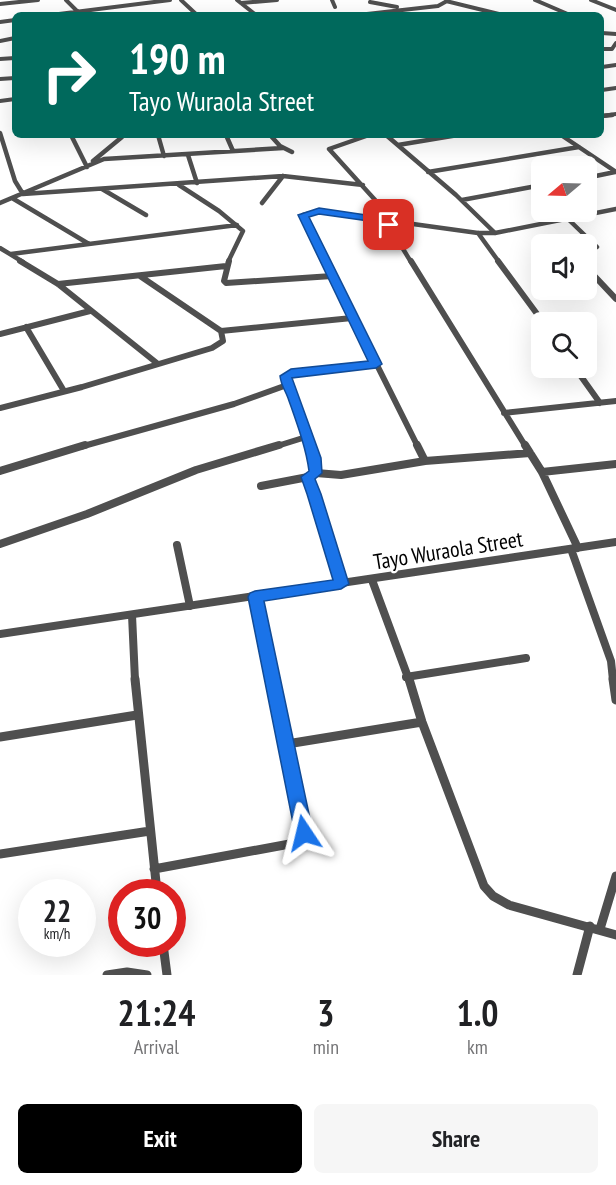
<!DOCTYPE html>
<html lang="en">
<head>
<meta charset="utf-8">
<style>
	body { margin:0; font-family:"PT Sans Narrow",sans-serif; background:#f6f6f6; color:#202124; height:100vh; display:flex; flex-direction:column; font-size:22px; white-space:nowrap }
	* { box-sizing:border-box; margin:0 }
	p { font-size:20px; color:#757577 }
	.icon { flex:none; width:33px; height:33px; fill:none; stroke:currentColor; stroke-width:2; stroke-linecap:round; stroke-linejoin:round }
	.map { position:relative; height:975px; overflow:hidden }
	.panel { display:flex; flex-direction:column; background:#fff; flex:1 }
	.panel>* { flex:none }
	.hud { position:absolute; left:12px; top:12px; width:592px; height:126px; border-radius:9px; box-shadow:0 6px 24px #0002; background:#00695c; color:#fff; overflow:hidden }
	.needle { width:39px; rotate:251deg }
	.tools { position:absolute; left:531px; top:156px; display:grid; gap:12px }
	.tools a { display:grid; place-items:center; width:66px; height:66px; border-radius:9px; background:#fff; box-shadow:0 6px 24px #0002; font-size:30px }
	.speed { position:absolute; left:18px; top:879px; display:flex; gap:12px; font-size:30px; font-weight:700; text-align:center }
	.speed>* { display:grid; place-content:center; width:78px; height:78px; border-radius:50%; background:#fff; box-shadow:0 6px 24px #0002; line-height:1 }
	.speed small { font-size:15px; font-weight:400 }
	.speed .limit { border:9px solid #d22; background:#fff; color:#111 }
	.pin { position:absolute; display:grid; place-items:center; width:51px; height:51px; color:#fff; margin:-26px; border-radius:12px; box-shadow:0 3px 9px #0006 }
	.me { position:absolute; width:66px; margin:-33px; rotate:350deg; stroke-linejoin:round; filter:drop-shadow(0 0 4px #0008) }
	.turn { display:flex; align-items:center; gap:21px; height:126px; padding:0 18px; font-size:27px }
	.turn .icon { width:78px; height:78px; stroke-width:2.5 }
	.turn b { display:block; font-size:42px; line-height:51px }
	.eta { display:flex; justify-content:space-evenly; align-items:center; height:102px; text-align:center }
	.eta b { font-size:36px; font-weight:700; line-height:42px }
	.cta { display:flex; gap:12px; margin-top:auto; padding:12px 18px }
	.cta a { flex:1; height:69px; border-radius:9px; background:#000; color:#fff; font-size:24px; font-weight:700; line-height:69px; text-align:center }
	.cta a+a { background:#f6f6f6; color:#202124 }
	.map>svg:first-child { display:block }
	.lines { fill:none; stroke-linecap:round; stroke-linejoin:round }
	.street-far4 { stroke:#4f4f4f; stroke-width:4 }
	.street-far3 { stroke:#4f4f4f; stroke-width:4.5 }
	.street-far2 { stroke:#4f4f4f; stroke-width:6 }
	.street-far1 { stroke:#4f4f4f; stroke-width:8 }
	.street { stroke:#4f4f4f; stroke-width:9 }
	.route { fill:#1a73e8; stroke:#114b97; stroke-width:1.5 }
	.labels { text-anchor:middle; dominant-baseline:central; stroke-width:4.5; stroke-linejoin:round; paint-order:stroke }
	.street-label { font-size:22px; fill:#000; stroke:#fff }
</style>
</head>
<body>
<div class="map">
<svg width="616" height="975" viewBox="0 0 616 975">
	<rect width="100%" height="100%" fill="#fff"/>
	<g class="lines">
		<path class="street-far4" d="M66 0 78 12
			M181 0 197 15
			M237 0 256 15
			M332 0 335 7
			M535 0 570 15
			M591 0 616 10
			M446 1 503 15
			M370 2 397 7
			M241 3 277 0
			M0 4 38 0
			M51 15 170 0
			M181 15 195 13
			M299 15H305
			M358 15 438 6 447 1
			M0 22 15 20
			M602 33 616 34
			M0 41 15 38
			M602 49H612L616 43
			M0 59 15 58
			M602 67 616 65
			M0 79 15 78
			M602 90 616 88
			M0 101 15 99
			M602 116 616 114"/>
		<path class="street-far3" d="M602 116 612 115
			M0 133 15 181 23 194 283 176 363 185
			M71 135 87 167
			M158 135 164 156
			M226 135 233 151
			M369 135 329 149 395 222
			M386 135 456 195 495 233
			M561 135 616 172
			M271 136 280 146 292 152
			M398 145 458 135
			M188 155 197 183
			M93 161 122 137
			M428 172 579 147
			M586 178 615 172
			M179 185 219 211 243 231 228 262
			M102 189 146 215
			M12 198 89 244
			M462 200 542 185
			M0 203 104 159 283 148
			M262 203 283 176
			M568 219 597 247
			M386 221 411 262
			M478 233 499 262
			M0 248 23 262
			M11 254 237 225
			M325 262 303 215 319 211 478 233H495L616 209"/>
		<path class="street-far2" d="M20 261 58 284 158 364
			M229 261 224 281 226 283 332 276
			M325 261 418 447
			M411 261 526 447
			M498 261 543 322
			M586 267 616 299
			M140 276 221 331 352 318
			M58 284 226 266
			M26 327 64 391
			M0 334 90 311
			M575 368 600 403
			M287 385 310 447
			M0 408 82 387 212 348 223 341 221 331
			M504 413 616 401
			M80 447 234 404 287 385 286 376 291 373 376 364
			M274 447 306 437"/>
		<path class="street-far1" d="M309 445 316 473
			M417 445 425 461
			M525 445 542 472 578 548
			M0 471 85 445
			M542 472 616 464
			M261 486 308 477
			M0 544 87 514 196 470 279 445
			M177 545 190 606
			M571 549 611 661 613 680
			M372 580 409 680
			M341 584 308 477 316 473 341 475 425 461 530 453
			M255 597 272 680
			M132 615 135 680
			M0 634 616 542
			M406 677 526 658"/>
		<path class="street" d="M135 679 157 892
			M409 679 422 722 484 886 493 896 509 905 616 935
			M613 679 616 700
			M0 737 137 715
			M287 744 422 722
			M0 854 150 831
			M154 869 295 843 304 833 272 679
			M600 929 616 876
			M163 944 167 975
			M107 975 127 972 147 975
			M577 975 590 926"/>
	</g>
	<path class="route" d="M319 208 386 218 394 225 389 228 383 223 319 214 309 217 382 364 376 368 292 378 321 458 322 473 315 479 321 494 349 584 341 589 264 601 313 833 311 839 304 841 297 839 295 833 248 597 250 593 255 591 333 580 307 494 301 477 309 471C306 447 296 421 288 398 285 390 281 385 280 376L291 369 368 361 298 215Z"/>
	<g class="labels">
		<g class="street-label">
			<text transform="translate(448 550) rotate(-9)">Tayo Wuraola Street</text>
		</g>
	</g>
</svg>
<div class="tools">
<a><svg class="needle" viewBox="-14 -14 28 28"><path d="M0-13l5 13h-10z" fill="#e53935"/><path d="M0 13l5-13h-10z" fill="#757577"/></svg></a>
<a><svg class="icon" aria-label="sound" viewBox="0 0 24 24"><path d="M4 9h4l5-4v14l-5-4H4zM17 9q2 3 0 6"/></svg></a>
<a><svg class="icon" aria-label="search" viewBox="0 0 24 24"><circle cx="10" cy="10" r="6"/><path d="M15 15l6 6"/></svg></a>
</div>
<div class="speed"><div>22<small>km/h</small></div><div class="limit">30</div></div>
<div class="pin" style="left:389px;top:225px;background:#d93025"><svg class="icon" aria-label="arrive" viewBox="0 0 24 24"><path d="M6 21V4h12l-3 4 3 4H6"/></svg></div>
<svg class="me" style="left:304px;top:833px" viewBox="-20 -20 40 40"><path d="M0-17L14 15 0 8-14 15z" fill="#1a73e8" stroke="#fff" stroke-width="4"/></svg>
<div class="hud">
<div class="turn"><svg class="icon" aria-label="right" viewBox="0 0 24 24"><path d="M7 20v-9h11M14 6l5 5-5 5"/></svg><div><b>190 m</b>Tayo Wuraola Street</div></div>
</div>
</div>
<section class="panel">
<div class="eta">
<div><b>21:24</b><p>Arrival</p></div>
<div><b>3</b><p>min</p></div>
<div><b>1.0</b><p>km</p></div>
</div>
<div class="cta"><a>Exit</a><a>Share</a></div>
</section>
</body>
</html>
